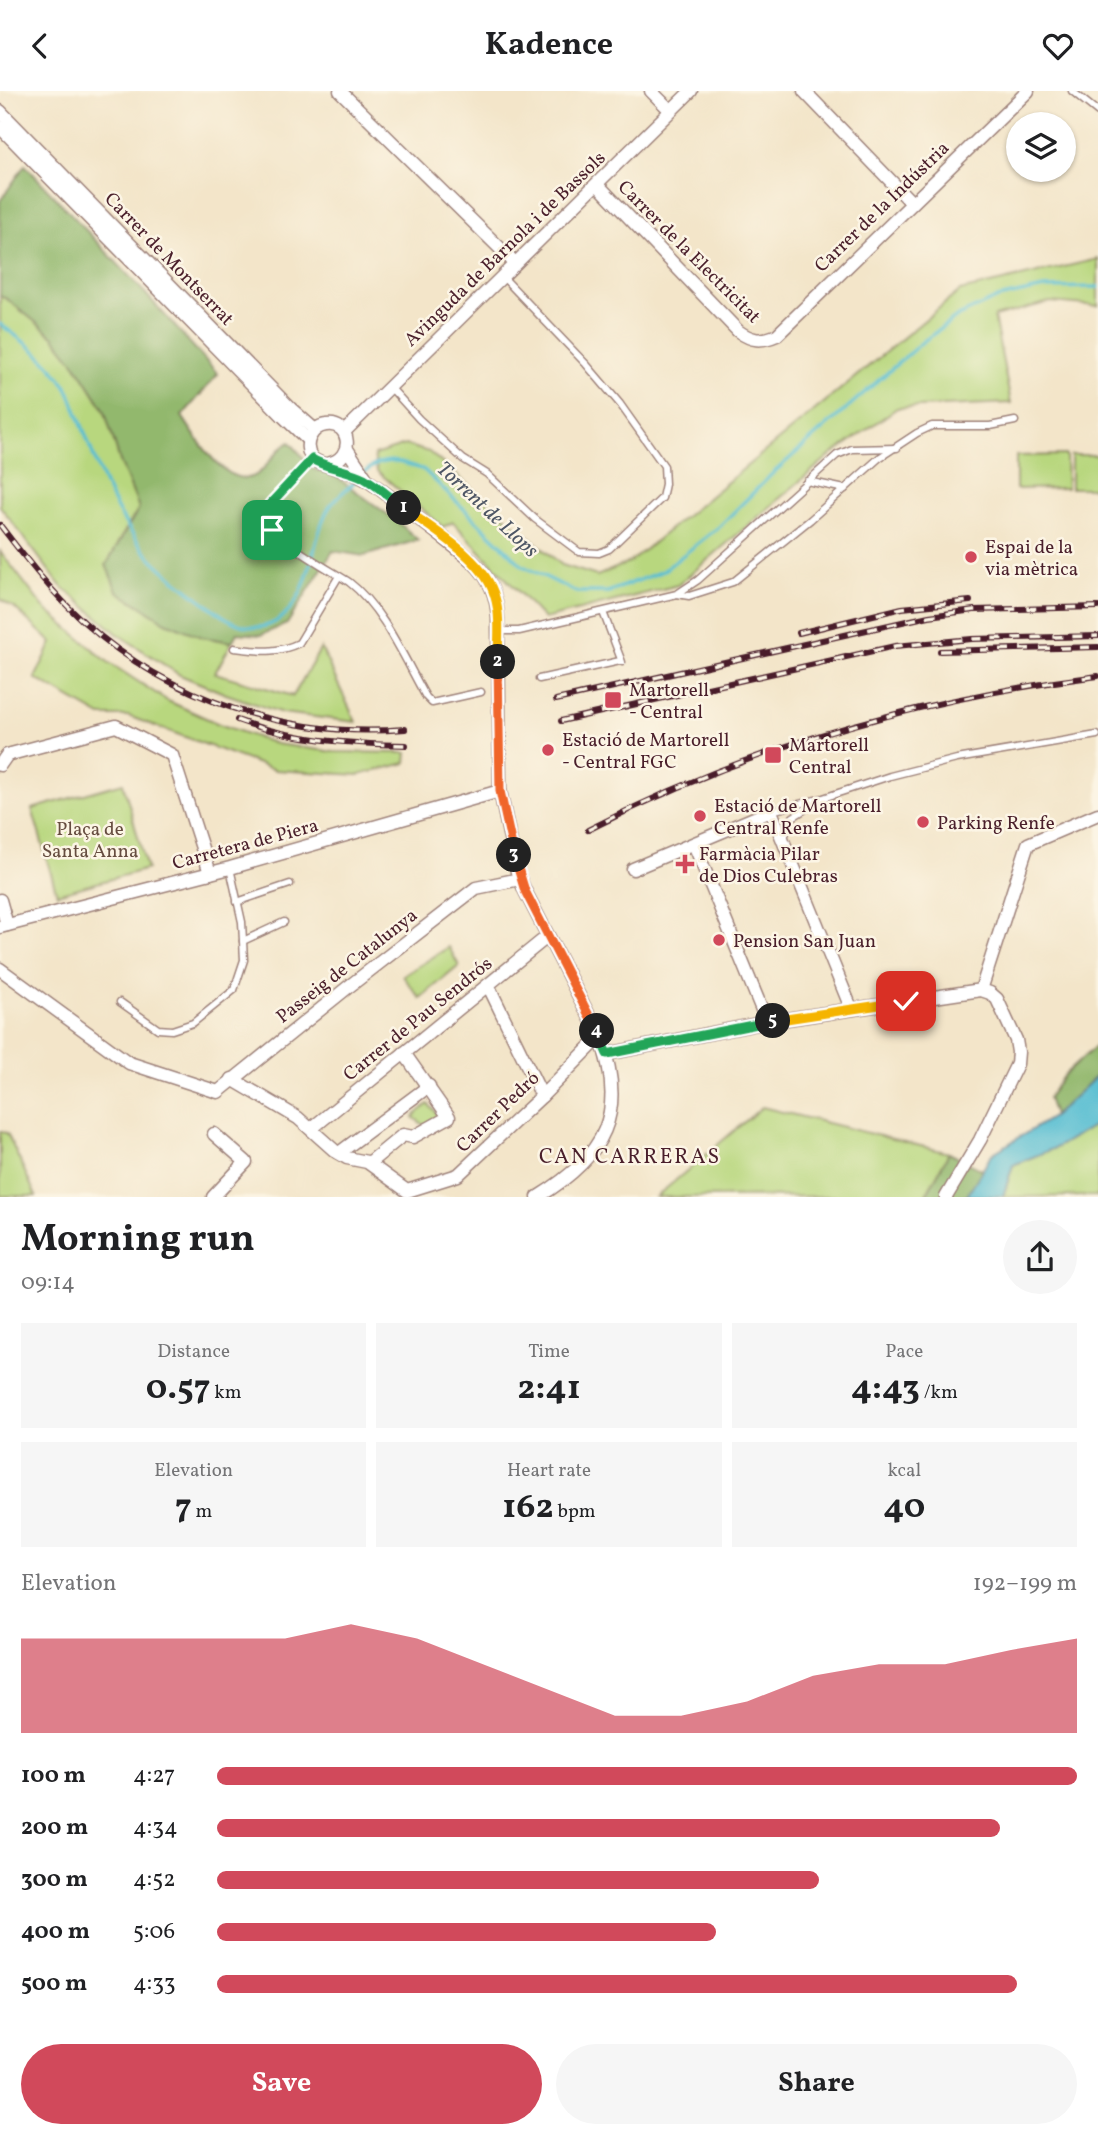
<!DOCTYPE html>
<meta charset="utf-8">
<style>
:root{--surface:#fff;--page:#f6f6f6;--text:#202124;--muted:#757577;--accent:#d1495b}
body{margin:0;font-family:Vollkorn,serif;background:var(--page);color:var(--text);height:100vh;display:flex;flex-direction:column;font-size:26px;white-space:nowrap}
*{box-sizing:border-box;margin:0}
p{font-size:23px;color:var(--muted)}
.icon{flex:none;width:38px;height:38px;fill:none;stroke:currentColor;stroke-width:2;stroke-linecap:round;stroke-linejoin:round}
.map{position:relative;height:1106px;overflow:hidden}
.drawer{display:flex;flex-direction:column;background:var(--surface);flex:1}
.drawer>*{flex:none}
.buttons{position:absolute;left:1006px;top:21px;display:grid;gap:14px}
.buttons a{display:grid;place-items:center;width:70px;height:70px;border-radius:50%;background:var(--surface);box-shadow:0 2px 5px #0004;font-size:35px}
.pin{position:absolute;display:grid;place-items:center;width:60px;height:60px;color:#fff;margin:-30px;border-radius:14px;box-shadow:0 4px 10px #0006}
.km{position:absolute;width:35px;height:35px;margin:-18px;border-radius:50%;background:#222;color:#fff;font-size:19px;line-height:35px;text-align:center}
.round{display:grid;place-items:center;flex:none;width:74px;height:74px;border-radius:37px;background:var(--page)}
.summary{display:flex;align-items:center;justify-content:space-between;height:119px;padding:0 21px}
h1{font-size:38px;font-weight:700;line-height:52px}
.figures{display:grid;grid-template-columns:repeat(3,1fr);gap:10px;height:119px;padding:7px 21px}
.figures div{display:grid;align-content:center;border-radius:0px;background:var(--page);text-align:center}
.figures b{font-size:35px;font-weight:700}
.figures small{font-size:19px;font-weight:400}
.figures p{font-size:19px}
.chart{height:196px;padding:14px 21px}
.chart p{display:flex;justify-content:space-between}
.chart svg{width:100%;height:126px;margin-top:7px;fill:var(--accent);opacity:.7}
.primary-button{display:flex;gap:14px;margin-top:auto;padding:14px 21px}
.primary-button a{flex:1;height:80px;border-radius:42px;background:var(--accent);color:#fff;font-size:28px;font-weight:700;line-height:80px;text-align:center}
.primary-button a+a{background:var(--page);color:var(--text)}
ul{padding:0 21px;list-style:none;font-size:23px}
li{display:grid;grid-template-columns:112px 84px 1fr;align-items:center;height:52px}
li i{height:18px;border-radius:9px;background:var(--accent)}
header{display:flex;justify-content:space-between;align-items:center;height:91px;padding:0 21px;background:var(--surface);font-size:32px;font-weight:700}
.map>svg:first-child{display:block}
</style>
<header><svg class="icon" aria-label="back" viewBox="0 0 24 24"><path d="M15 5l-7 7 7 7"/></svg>Kadence<svg class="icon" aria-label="heart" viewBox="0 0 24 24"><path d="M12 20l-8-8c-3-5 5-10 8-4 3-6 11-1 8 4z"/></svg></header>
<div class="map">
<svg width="1098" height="1106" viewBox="0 0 1098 1106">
<rect width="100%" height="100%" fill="#fcf5e5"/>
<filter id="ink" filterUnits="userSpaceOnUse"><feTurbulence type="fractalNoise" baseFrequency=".0143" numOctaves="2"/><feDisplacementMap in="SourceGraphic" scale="14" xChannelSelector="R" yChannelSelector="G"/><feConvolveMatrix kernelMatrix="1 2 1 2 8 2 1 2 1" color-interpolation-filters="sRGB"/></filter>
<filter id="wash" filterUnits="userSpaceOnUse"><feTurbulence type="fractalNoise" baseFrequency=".00686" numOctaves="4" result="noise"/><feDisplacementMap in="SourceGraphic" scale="28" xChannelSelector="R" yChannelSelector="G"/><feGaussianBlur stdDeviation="1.57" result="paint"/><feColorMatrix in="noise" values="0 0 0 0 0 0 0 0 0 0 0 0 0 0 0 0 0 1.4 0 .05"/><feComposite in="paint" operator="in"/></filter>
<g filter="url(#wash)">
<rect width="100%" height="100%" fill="#f3e5c9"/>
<g fill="#b8d77e" stroke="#817b54" stroke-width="2">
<polygon points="1098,168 1098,215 1050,211 994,226 1011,312 897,317 827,367 678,494 544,528 453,431 443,436 377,380 374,364 405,354 429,361 562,474 597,485 630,471 960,200"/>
<polygon points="0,205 7,208 53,245 76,274 104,318 120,370 139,417 117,453 202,546 232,551 215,582 293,605 321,557 356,631 282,622 226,603 180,584 119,544 60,494 0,415"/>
<polygon points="1066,364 1067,397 1016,398 1016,365"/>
<rect x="1071" y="364" width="27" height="33"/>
<polygon points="0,460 43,516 108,571 168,610 219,633 276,653 334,661 407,662 406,672 359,684 275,679 128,625 101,625 35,587 52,552 15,517 0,508"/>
<polygon points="123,692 147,778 57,803 32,718"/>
<polygon points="449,856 459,875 420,907 403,885"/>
<polygon points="428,1013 441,1026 426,1036 413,1026"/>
<polygon points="762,1016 949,1062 925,1105 656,1106"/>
<polygon points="1098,1032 1098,1105 1003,1106 1013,1074 1057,1056"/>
<polygon points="0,1041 7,1042 36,1105 0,1105"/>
</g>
<g fill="#92b86d" stroke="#6e6c4c" stroke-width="2">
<path d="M25 74 145 202 218 283 182 325C195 345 231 407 260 381 271 371 276 358 290 351L313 378 335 385 398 431 418 449 364 465 333 460 287 533 261 544 237 542 232 551 202 546 166 531 117 500 106 474 139 417 120 370 104 318 76 274 53 245 7 208 0 205V110Z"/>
<polygon points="1098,953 1098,984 1054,1025 1048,1007 1064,984"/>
<polygon points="949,1062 982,1079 967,1105 925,1106"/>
</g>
<polygon fill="#55bdd2" stroke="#506e7e" stroke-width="2" points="1098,984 1098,1032 1057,1056 1013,1074 1003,1105 967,1105 992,1063 1054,1025"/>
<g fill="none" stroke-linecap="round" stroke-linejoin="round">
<g stroke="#55bdd2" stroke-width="3.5">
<path d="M0 233C25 251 49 269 66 295 71 303 74 314 78 324 85 342 92 361 99 379 110 407 125 434 143 458 158 477 188 499 208 514 227 529 250 545 275 531 312 509 310 455 326 422 333 408 348 397 359 387"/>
<path d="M364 382C385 363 400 371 424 379L523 475 576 501H608L663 480 720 435 772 383 921 252 958 225 998 207 1044 197 1098 196"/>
</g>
</g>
</g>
<g filter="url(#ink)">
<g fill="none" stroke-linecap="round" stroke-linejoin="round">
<defs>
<g id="service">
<polyline points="1072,0 1098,21"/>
<polyline points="390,296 419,328 463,368 487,383 535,428 579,461 599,462 609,458 662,407 665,393 664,375 620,313 586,273 502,185"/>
<path d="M312 368C303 379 266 412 267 426 268 446 331 479 349 491 383 517 405 569 426 606L432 612 481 601"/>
<polyline points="807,390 845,398"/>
<polyline points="677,503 689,505 733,491 810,429 879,367 917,342 932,335 990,335 1015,330"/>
<polyline points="603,521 622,571"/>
<polyline points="498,540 519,540 677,503 698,489 837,364 852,358 897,357"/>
<path d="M234 557C258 560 277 563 299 552L339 485"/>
<polyline points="539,588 620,570"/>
<polyline points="771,720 823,707 890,685 957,668 1097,644"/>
<polyline points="784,746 793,726 815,712"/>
<polyline points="237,811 290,793"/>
<polyline points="243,850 284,831"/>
<polyline points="120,911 158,938 172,939 193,932 234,899 244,869 242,831 230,777"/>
</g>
<g id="minor">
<polyline points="340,0 515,172"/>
<polyline points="651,0 670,19"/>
<polyline points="804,0 912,112"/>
<polyline points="0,20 291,318 315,339"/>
<polyline points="0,36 284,326 308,349"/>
<path d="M597 93 738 240C752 250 761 251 777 244L1028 0"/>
<polyline points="344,341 691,0"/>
<polyline points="347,358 366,387"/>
<path d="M327 373C356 368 351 330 326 334 311 336 302 354 312 367 318 374 346 379 357 384 373 391 387 404 401 414 425 433 450 451 473 471 490 487 497 505 498 528L500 700 517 781 525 800 600 946C628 1022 605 1065 538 1106"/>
<polyline points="0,674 7,664 116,635 172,664 210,782"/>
<polyline points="694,753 767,931"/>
<polyline points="633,778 771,720 851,917"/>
<polyline points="0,809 7,834"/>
<polyline points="0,836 230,777 500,700"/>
<polyline points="0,878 129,972 218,1001 347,897 476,797 520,788"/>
<polyline points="488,894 542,1005"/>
<polyline points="981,899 1028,753 1098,723"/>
<polyline points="607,963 767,931 981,899 990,902 997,908 1016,949 1018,961 1017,973 980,1049 946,1106"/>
<polyline points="232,988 298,1027 335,1060 347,1067 367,1071 407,1100 458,1084 542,1005 600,946"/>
<polyline points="311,1038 548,845"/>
<polyline points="339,1062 429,995"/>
<polyline points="369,1072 403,1044 413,1046 449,1026 404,962"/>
<polyline points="213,1106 246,1071 214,1043"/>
</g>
</defs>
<use href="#service" stroke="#9e827a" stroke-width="9"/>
<use href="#minor" stroke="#9e827a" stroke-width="15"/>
<use href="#service" stroke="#fff" stroke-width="6"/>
<use href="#minor" stroke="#fff" stroke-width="12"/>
<defs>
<g id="rail">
<path d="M0 434C26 468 52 502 84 531 170 609 290 648 405 638"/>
<polyline points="799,542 902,517 970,510"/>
<polyline points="940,560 1098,556"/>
<polyline points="556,609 929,525 974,519 1098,516"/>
<path d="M237 629C291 649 349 653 406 654"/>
<polyline points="561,630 895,555 972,548 1098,545"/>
<path d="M588 739C747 657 921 607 1098 585"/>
</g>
</defs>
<use href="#rail" stroke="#4a1f2b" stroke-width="6"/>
<use href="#rail" stroke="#fcf5e5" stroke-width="3.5" stroke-dasharray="10" stroke-linecap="butt"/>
</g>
</g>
<g fill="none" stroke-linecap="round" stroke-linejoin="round" filter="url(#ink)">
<defs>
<path id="split-1" d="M272 439 267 425 270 413 312 368C323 376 349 379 364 387 378 395 391 407 404 417"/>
<path id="split-2" d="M404 417C434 440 485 468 495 506 501 526 498 550 498 571"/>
<polyline id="split-3" points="498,571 500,700 514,764"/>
<polyline id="split-4" points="514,764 525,800 597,940"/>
<polyline id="split-5" points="597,940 607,963 773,930"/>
<polyline id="split-6" points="773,930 906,910"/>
</defs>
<use href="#split-1" stroke="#fff" stroke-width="14"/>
<use href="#split-2" stroke="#fff" stroke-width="14"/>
<use href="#split-3" stroke="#fff" stroke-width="14"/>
<use href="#split-4" stroke="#fff" stroke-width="14"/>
<use href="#split-5" stroke="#fff" stroke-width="14"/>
<use href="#split-6" stroke="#fff" stroke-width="14"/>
<use href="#split-1" stroke="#22a559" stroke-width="9"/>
<use href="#split-2" stroke="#f5b400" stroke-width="9"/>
<use href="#split-3" stroke="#f0652b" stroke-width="9"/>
<use href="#split-4" stroke="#f0652b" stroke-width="9"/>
<use href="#split-5" stroke="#22a559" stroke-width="9"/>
<use href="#split-6" stroke="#f5b400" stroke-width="9"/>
</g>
<g fill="#d1495b" stroke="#fcf5e5" stroke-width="2.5">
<circle cx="971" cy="466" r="7"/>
<rect x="604" y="600" width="18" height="18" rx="3.5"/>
<circle cx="548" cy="659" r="7"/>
<rect x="764" y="655" width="18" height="18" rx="3.5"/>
<circle cx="700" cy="725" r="7"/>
<circle cx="923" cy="731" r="7"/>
<path d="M681.5 762.5h7v7h7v7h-7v7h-7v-7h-7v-7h7z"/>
<circle cx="719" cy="849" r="7"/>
</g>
<g text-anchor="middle" stroke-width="5" stroke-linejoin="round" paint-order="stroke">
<g font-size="19" fill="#4a1f2b" stroke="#fcf5e5">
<text transform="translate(881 115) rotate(-44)" y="7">Carrer de la Indústria</text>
<text transform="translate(504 157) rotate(-44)" y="7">Avinguda de Barnola i de Bassols</text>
<text transform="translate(690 160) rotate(45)" y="7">Carrer de la Electricitat</text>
<text transform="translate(170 167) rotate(46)" y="7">Carrer de Montserrat</text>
<text transform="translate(245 752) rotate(-15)" y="7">Carretera de Piera</text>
<text transform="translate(346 874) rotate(-38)" y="7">Passeig de Catalunya</text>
<text transform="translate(417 927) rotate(-39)" y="7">Carrer de Pau Sendrós</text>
<text transform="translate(497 1020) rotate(-44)" y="7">Carrer Pedró</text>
</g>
<g font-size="19" fill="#4a1f2b" stroke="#fcf5e5" text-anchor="start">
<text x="985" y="462">Espai de la<tspan x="985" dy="22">via mètrica</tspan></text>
<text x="629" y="605">Martorell<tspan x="629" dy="22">- Central</tspan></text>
<text x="562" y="655">Estació de Martorell<tspan x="562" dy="22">- Central FGC</tspan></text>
<text x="789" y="660">Martorell<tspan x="789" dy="22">Central</tspan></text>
<text x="714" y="721">Estació de Martorell<tspan x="714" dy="22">Central Renfe</tspan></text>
<text x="937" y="738">Parking Renfe</text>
<text x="699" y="769">Farmàcia Pilar<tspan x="699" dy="22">de Dios Culebras</tspan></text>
<text x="733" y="856">Pension San Juan</text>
</g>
<g font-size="19" fill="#664d40" stroke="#fcf5e5">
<text x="90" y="744">Plaça de<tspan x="90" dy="22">Santa Anna</tspan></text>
</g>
<g font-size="21" font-style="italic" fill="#4e5665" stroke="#fcf5e5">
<text transform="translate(488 418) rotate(43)" y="7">Torrent de Llops</text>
</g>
<g font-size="21" letter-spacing="2" fill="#4a1f2b" stroke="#fcf5e5">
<text x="630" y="1072">CAN CARRERAS</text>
</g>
</g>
</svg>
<div class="buttons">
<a><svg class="icon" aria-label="layers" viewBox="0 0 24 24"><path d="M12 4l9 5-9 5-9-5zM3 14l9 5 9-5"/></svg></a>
</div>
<div class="pin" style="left:272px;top:439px;background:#1e9e55"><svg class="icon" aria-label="arrive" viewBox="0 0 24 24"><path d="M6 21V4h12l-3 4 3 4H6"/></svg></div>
<div class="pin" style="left:906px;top:910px;background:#d93025"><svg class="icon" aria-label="check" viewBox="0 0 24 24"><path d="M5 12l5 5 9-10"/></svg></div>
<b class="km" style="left:404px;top:417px">1</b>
<b class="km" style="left:498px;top:571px">2</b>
<b class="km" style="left:514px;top:764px">3</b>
<b class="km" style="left:597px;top:940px">4</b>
<b class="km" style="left:773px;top:930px">5</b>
</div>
<section class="drawer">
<div class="summary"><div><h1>Morning run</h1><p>09:14</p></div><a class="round"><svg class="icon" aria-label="share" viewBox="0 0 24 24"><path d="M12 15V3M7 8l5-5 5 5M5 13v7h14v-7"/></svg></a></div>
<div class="figures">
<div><p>Distance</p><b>0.57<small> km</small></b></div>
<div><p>Time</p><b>2:41</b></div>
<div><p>Pace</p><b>4:43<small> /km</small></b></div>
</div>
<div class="figures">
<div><p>Elevation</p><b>7<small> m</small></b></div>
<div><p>Heart rate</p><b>162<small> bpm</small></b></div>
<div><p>kcal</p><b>40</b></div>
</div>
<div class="chart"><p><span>Elevation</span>192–199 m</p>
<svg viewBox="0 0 160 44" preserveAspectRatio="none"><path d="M0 44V11L10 11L20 11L30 11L40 11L50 6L60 11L70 20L80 29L90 38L100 38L110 33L120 24L130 20L140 20L150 15L160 11V44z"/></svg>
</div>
<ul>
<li><b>100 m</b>4:27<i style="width:100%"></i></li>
<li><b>200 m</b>4:34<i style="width:91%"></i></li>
<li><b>300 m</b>4:52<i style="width:70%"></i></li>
<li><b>400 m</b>5:06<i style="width:58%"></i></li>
<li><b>500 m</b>4:33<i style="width:93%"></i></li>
</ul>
<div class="primary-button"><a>Save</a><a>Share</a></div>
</section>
